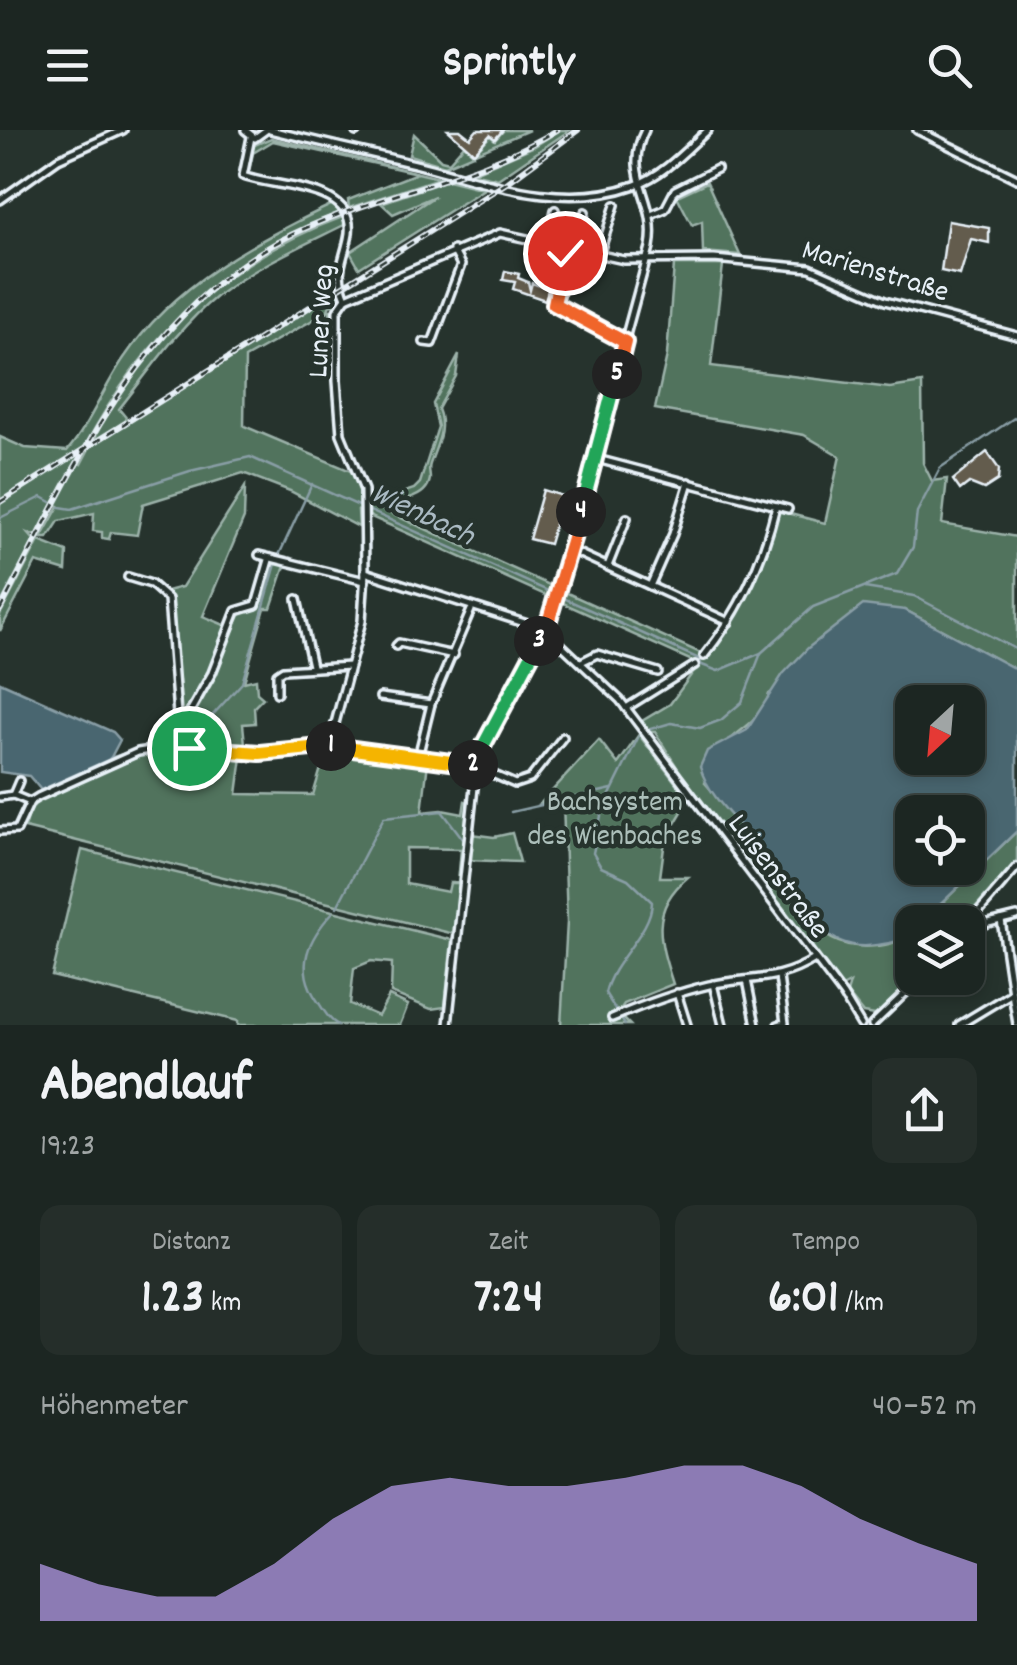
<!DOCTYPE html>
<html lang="de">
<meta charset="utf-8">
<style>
:root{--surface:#1c2622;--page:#252e2a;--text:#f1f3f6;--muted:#a0a5a5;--line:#3a4340;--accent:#bca0f2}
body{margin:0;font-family:Dekko,sans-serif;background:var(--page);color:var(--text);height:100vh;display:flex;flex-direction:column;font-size:38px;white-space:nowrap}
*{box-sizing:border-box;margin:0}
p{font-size:32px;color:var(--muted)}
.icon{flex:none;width:55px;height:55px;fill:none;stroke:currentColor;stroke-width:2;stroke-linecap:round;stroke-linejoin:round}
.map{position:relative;height:895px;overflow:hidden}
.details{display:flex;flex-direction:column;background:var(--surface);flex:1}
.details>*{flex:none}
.needle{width:65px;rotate:206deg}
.tools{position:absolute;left:895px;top:555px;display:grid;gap:20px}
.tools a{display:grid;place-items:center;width:90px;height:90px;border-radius:20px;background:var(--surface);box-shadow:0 5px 15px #0003,0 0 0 2px var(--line);font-size:50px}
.pin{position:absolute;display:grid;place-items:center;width:85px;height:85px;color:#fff;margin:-42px;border:5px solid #fff;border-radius:50%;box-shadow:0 2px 10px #0007}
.km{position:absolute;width:50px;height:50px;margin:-25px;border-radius:50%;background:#222;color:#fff;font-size:28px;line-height:50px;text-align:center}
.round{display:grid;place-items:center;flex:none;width:105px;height:105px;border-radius:20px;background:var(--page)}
.head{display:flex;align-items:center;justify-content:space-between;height:170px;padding:0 40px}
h1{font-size:55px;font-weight:700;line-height:75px}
.metrics{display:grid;grid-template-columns:repeat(3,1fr);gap:15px;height:170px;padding:10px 40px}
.metrics div{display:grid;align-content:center;border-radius:20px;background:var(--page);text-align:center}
.metrics b{font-size:50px;font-weight:700}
.metrics small{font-size:28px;font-weight:400}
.metrics p{font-size:28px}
.chart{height:280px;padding:20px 40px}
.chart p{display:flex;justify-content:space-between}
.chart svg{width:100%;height:180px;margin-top:10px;fill:var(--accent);opacity:.7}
header{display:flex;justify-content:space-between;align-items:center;height:130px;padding:0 40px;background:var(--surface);font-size:45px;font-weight:700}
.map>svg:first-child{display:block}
</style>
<header><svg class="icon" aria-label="menu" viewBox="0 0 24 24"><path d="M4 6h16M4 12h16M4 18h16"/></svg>Sprintly<svg class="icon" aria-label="search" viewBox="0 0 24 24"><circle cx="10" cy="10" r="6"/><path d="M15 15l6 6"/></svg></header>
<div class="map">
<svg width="1017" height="895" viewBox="0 0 1017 895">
<rect width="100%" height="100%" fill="#26332d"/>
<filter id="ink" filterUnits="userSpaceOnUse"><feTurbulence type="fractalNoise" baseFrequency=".01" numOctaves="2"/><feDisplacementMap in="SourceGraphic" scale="20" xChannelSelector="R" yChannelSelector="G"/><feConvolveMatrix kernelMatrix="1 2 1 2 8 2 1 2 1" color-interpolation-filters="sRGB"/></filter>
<g filter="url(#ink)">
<g fill="#51735d" stroke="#9cb2aa" stroke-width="2.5" fill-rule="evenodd">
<polygon points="504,0 529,0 445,36 409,25 414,4 441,30 449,32 464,15 474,24 490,6 495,10"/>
<polygon points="560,0 570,0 498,49 472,43 535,16"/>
<polygon points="271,8 439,48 349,78 348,70 417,43 273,11 253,23 248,46 245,38 252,16"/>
<polygon points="448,50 484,59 359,138 350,122 435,66 393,84 381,73"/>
<polygon points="707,52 740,125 703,122 702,91 692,95 677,66"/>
<path d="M335 73 344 80C225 131 144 203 84 318L68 329 82 321 77 332 81 334 90 317 340 160 337 176 330 175 327 182 245 228 244 296 353 342 338 304 330 180 334 181 339 302 362 357 363 371 707 526C740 481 764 436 779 381L825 393 840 326 804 305 655 279 667 225 674 135H723L711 236 890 258 922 253 923 333 932 351 947 349 942 394 1017 407V540L905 480 769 564C761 591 748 593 731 609 720 620 713 640 705 653 724 674 743 696 760 719 781 747 800 791 832 809 854 821 894 819 912 802 912 841 910 862 875 885L863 883 847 863 850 853 842 857 695 666 655 602H651L642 609 689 670 665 710 660 747H688C649 779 659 811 673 854L624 874 618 883 630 895H561L567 792 563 670 540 674 599 610 618 634 645 596 642 591 670 574 699 534 358 381 359 397 290 361 243 343 143 374 137 405 111 402 109 409 102 408V402L93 401 94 383 59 391 48 408H41L59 376 55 374 37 406 28 403 34 410 0 475V307L25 318 67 321C89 296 105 255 124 228 174 154 257 110 335 73Z"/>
<path d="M345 86 348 93C304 115 256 136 217 166 179 197 150 240 119 279L128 290 94 310C139 204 239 124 345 86Z"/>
<path d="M459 225 456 246 438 279C446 299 437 314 430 334 428 339 430 344 430 349 427 369 396 374 381 370L414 359 420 353 438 297 433 274Z"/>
<polygon points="245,357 244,388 203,486 229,497 211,542 180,595 169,469 163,462 182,457"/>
<polygon points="39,411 67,422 66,441 36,432 0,501 0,485"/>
<polygon points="276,430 285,436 271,478 265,478 244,552 256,549 257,563 263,568 254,577 255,593 243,594 245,614 180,612 180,600 213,543 244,477 263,471"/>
<path d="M169 620 242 627 237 664 313 665 324 628 321 621 428 632 422 682 442 680 463 684 465 671 468 672 454 804 25 698 31 677 38 671 139 626ZM406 718 461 719 458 753H450L448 762 406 754Z"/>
<polygon points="1017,701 1017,730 962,792 922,792"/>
<polygon points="512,703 520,732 467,730 470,704 494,707"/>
<polygon points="82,720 452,810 445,877 431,879 391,863 392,833 371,831 354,838 350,874 378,886 389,866 408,875 400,895 238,895 238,891 52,846"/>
</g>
<g fill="#4a6670" stroke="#899ea6" stroke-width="2.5" fill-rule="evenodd">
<path d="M863 475 905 480 1017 540V701L922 792H912V802C902 812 891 813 877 815 817 826 789 757 759 718 739 692 709 668 700 637L707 621 747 600 783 544 808 518ZM968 572V628H912V572ZM968 682V738H912V682Z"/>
<polygon points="0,552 113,602 120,610 110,629 41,660 29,646 0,642"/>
</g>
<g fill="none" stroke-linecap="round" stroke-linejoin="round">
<g stroke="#899ea6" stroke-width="2.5">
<polyline points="60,377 72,379 190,341 250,327 697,528 702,535 718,541 761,523"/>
<polyline points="0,388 42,367 51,372"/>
<polyline points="279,425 312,354"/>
<polyline points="865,458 914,466 1017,520"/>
<polyline points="647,600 671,593 700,598 721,590 742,572 761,523 813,477 897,444 913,417 917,382 940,338 1017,286"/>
<polyline points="189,611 242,553 276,434"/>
<polyline points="110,628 165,611"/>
<polyline points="511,682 612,659"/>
<polyline points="337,777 384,687 442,681 463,709"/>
<path d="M333 782C309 808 294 837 317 870 323 879 328 889 338 895"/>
<path d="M625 895 605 863C613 829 651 803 652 772L628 749 601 737 593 723 602 681 639 606"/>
</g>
</g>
<g fill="#645c4d" stroke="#e8f1f8" stroke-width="2.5">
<polygon points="448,0 460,0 470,8 477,0 503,0 495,9 490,5 474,23"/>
<polygon points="948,91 989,98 989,113 971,109 960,145 941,141"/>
<polygon points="505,141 519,144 518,148 528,152 530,160 532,153 549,159 545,170 513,159 515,152 503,150"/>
<polygon points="987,322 999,339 998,350 984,359 969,353 960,360 953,350"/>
<polygon points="543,360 563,366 549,414 529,409"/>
</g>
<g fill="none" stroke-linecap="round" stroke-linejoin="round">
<defs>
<g id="minor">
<polyline points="245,0 255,8 266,0"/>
<path d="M270 0C319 12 369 23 419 35 489 53 563 81 635 55 664 45 686 20 708 0"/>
<polyline points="917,0 1017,49"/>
<polyline points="356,2 357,0"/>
<path d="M251 7 243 46C278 59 361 54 348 109 342 136 335 141 346 168"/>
<polyline points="0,70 58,29 123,0"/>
<polyline points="651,85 665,79 675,60 717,39"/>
<polyline points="548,114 555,80"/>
<polyline points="566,118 554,174 624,211"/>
<polyline points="576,120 585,82"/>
<polyline points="599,125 615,75"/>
<polyline points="346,168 500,103 624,130 714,129 810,138 885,171 1017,206"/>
<polyline points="424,212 432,213 461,135 453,120"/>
<polyline points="597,329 788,379"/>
<polyline points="571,420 729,492"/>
<polyline points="259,425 365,451"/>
<polyline points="608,436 627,388"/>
<polyline points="365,442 540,498 542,506 550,504 620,570 843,865 861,895"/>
<polyline points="128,447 151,454 168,469 178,597"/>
<polyline points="650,456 673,404 689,352"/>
<polyline points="297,469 312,536"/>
<path d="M547 496 650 117C659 70 621 47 645 0"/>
<polyline points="396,516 399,513 454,525"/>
<path d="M704 526C740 481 763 432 776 376"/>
<polyline points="583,531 597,524 658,542"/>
<polyline points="277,563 277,544 283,540 350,536"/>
<polyline points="380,567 431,574"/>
<polyline points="626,578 695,535"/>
<polyline points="329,616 362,491 365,442 364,360 341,304 337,251 337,181 346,168"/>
<polyline points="170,617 212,543 236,481 256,475 269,430"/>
<polyline points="418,627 431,574 471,480"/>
<polyline points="13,665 19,651"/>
<polyline points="0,667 13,665 30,672"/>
<polyline points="0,701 17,700 30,672 38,667 138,622 170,617 260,623 340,616 469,634 515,654 530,649 563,607"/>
<polyline points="968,794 1017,737"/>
<polyline points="968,798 1017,786"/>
<polyline points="747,850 756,895"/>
<polyline points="713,854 723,895"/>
<polyline points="677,863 687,895"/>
<polyline points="1012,863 1017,894"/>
<path d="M612 888C645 874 675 863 709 855 752 846 776 853 815 829"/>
<polyline points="448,895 477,630 542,506"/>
<polyline points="778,895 785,893 779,847"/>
<polyline points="872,895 921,848"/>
<polyline points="959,895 1012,863 1001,790"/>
</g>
</defs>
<use href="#minor" stroke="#e8f1f8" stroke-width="12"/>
<use href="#minor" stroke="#26332d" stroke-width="5"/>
<defs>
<g id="rail">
<polyline points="0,372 508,52 578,0"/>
<path d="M0 480C77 333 146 168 308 97 390 61 480 47 557 0"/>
</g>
</defs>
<use href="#rail" stroke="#e8f1f8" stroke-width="6"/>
<use href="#rail" stroke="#26332d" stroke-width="2.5" stroke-dasharray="8" stroke-linecap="butt"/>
</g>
</g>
<g fill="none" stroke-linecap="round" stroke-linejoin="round" filter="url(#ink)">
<defs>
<polyline id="split-1" points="189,618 260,623 331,616"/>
<polyline id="split-2" points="331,616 473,635"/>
<polyline id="split-3" points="473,635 539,511"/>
<polyline id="split-4" points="539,511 539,500 547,496 581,382"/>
<polyline id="split-5" points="581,382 617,244"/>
<polyline id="split-6" points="565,123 554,174 625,212 617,244"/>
</defs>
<use href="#split-1" stroke="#fff" stroke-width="20"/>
<use href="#split-2" stroke="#fff" stroke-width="20"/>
<use href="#split-3" stroke="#fff" stroke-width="20"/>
<use href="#split-4" stroke="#fff" stroke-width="20"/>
<use href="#split-5" stroke="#fff" stroke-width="20"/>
<use href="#split-6" stroke="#fff" stroke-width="20"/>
<use href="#split-1" stroke="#f5b400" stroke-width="12"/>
<use href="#split-2" stroke="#f5b400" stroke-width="12"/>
<use href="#split-3" stroke="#22a559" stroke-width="12"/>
<use href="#split-4" stroke="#f0652b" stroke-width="12"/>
<use href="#split-5" stroke="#22a559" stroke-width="12"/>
<use href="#split-6" stroke="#f0652b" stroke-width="12"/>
</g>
<g text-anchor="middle" stroke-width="9" stroke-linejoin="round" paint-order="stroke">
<g font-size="30" fill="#e8f1f8" stroke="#26332d">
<text transform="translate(876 139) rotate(17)" y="10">Marienstraße</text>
<text transform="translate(319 191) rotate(-87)" y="10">Luner Weg</text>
<text transform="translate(780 745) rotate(53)" y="10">Luisenstraße</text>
</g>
<g font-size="30" fill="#acbfba" stroke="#26332d">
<text x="615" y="680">Bachsystem<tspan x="615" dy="34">des Wienbaches</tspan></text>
</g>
<g font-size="32" font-style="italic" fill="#a9b9c2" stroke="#26332d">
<text transform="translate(424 382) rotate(25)" y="11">Wienbach</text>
</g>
</g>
</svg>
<div class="tools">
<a><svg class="needle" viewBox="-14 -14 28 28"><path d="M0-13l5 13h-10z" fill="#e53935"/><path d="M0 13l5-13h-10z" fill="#a0a5a5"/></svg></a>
<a><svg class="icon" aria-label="locate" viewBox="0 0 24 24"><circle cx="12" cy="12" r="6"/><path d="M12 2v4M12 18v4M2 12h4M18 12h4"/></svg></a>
<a><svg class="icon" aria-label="layers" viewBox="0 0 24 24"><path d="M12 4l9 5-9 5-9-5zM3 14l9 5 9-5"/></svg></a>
</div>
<div class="pin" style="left:189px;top:618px;background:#1e9e55"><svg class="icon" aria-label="arrive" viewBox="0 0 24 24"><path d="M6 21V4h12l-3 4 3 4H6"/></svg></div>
<div class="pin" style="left:565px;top:123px;background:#d93025"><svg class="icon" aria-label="check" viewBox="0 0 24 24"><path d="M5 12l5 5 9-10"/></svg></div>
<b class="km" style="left:331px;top:616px">1</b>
<b class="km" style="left:473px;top:635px">2</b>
<b class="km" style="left:539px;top:511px">3</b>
<b class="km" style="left:581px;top:382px">4</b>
<b class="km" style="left:617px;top:244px">5</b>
</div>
<section class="details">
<div class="head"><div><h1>Abendlauf</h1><p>19:23</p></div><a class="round"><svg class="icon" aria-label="share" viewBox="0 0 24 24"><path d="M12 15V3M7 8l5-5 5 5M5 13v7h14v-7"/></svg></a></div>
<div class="metrics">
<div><p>Distanz</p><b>1.23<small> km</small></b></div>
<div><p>Zeit</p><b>7:24</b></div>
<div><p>Tempo</p><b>6:01<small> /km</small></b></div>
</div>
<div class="chart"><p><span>Höhenmeter</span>40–52 m</p>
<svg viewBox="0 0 160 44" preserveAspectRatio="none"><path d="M0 44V30L10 35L20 38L30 38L40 30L50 19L60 11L70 9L80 11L90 11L100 9L110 6L120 6L130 11L140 19L150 25L160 30V44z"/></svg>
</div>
</section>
